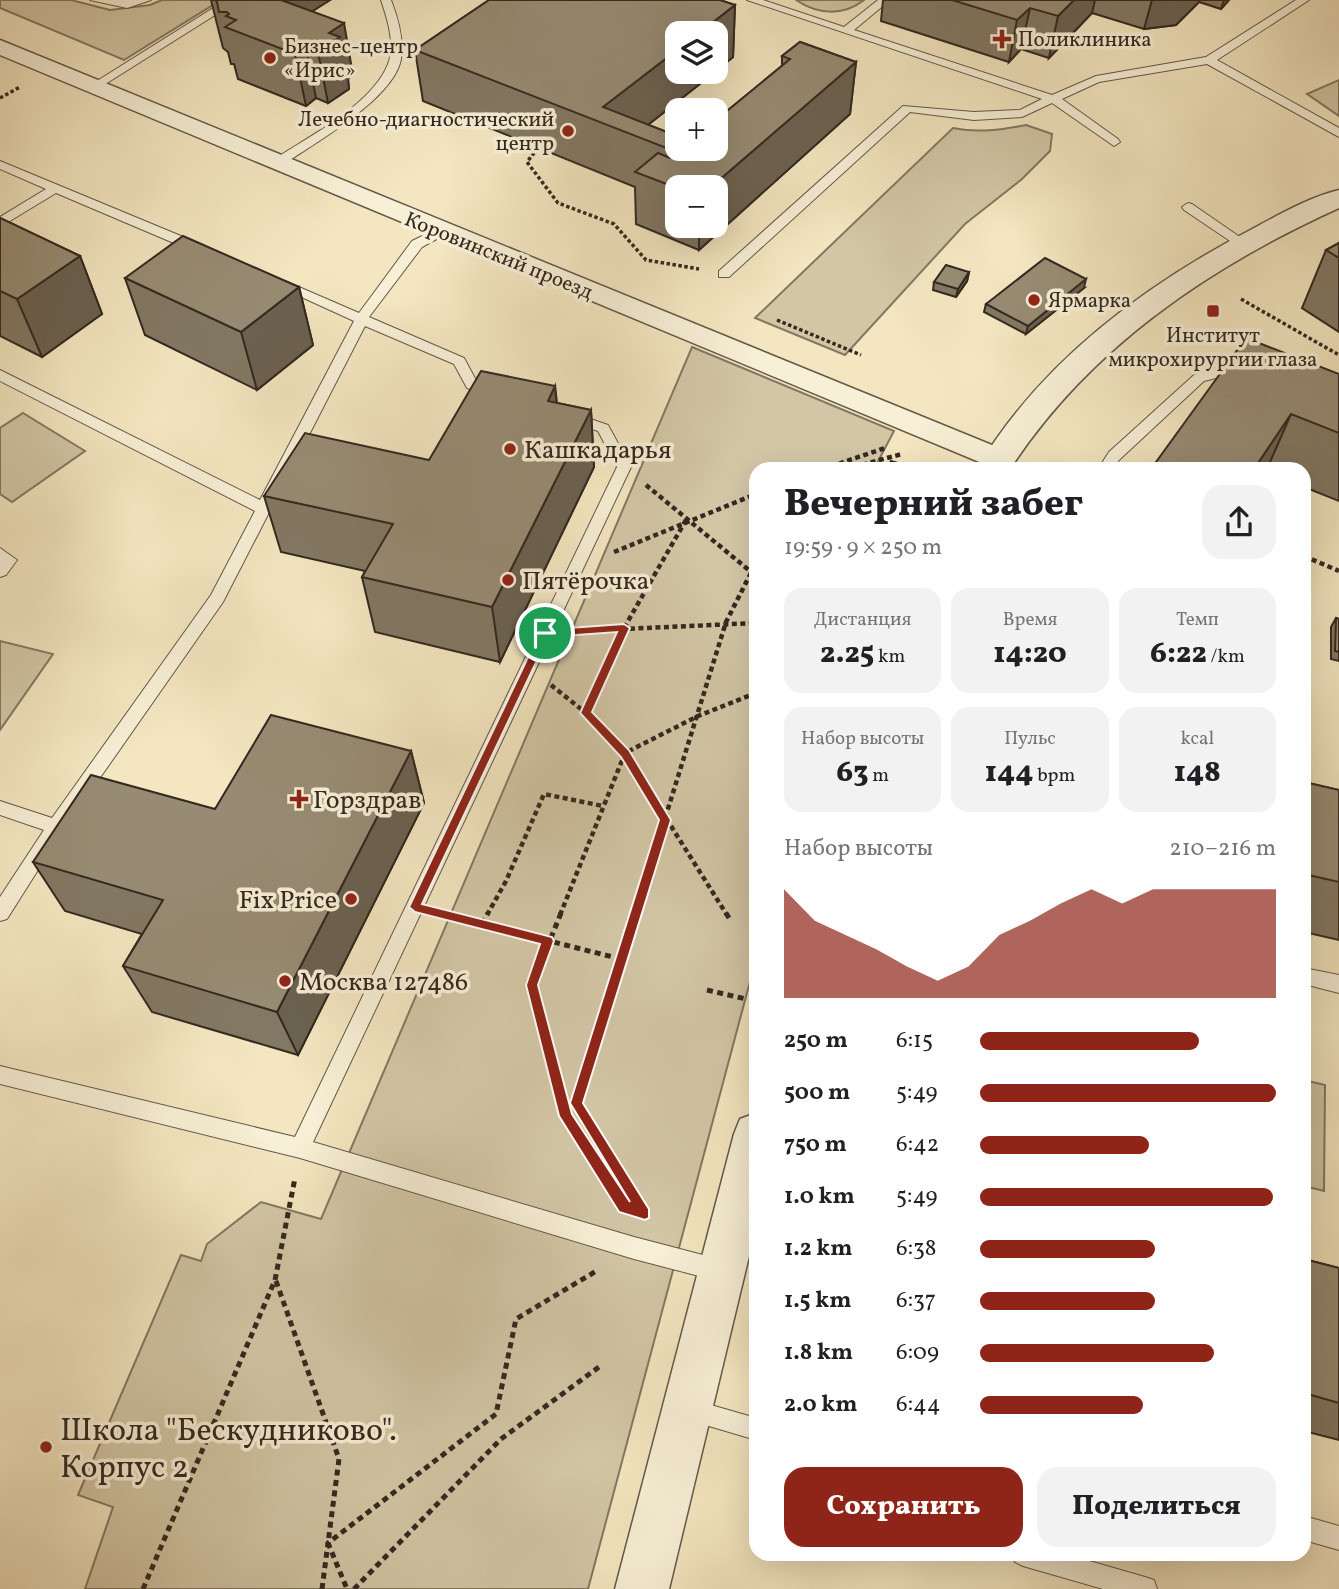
<!DOCTYPE html>
<html lang="ru">
<meta charset="utf-8">
<style>
:root{--surface:#fff;--page:#f2f2f2;--text:#202124;--muted:#757577;--accent:#8f2418}
body{margin:0;font-family:Vollkorn,serif;background:var(--page);color:var(--text);height:100vh;display:flex;flex-direction:column;font-size:26px;white-space:nowrap}
*{box-sizing:border-box;margin:0}
p{font-size:23px;color:var(--muted)}
.icon{flex:none;width:38px;height:38px;fill:none;stroke:currentColor;stroke-width:2;stroke-linecap:round;stroke-linejoin:round}
.map{position:relative;flex:1;overflow:hidden}
.sheet{position:absolute;left:749px;top:462px;width:562px;height:1099px;display:flex;flex-direction:column;background:var(--surface);border-radius:21px;box-shadow:0 7px 28px #0002}
.sheet>*{flex:none}
.tools{position:absolute;left:665px;top:21px;display:grid;gap:14px}
.tools a{display:grid;place-items:center;width:63px;height:63px;border-radius:14px;background:var(--surface);box-shadow:0 7px 28px #0002;font-size:35px}
.pin{position:absolute;display:grid;place-items:center;width:60px;height:60px;color:#fff;margin:-30px;border:4px solid #fff;border-radius:50%;box-shadow:0 2px 7px #0007}
.round{display:grid;place-items:center;flex:none;width:74px;height:74px;border-radius:21px;background:var(--page)}
.overview{display:flex;align-items:center;justify-content:space-between;height:119px;padding:0 35px}
h1{font-size:38px;font-weight:800;line-height:52px}
.metrics{display:grid;grid-template-columns:repeat(3,1fr);gap:10px;height:119px;padding:7px 35px}
.metrics div{display:grid;align-content:center;border-radius:18px;background:var(--page);text-align:center}
.metrics b{font-size:30px;font-weight:800}
.metrics small{font-size:19px;font-weight:400}
.metrics p{font-size:19px}
.chart{height:196px;padding:14px 35px}
.chart p{display:flex;justify-content:space-between}
.chart svg{width:100%;height:126px;margin-top:7px;fill:var(--accent);opacity:.7}
.action{display:flex;gap:14px;margin-top:auto;padding:14px 35px}
.action a{flex:1;height:80px;border-radius:21px;background:var(--accent);color:#fff;font-size:28px;font-weight:800;line-height:80px;text-align:center}
.action a+a{background:var(--page);color:var(--text)}
ul{padding:0 35px;list-style:none;font-size:23px}
li{display:grid;grid-template-columns:112px 84px 1fr;align-items:center;height:52px}
li i{height:18px;border-radius:9px;background:var(--accent)}
.map>svg:first-child{display:block}
</style>
<div class="map">
<svg width="1339" height="1589" viewBox="0 0 1339 1589">
<rect width="100%" height="100%" fill="#f3e6c0"/>
<filter id="stains"><feTurbulence type="fractalNoise" baseFrequency=".00286" numOctaves="4"/><feColorMatrix values="0 0 0 0 .2 0 0 0 0 .09 0 0 0 0 .02 0 0 0 .5 -.17"/></filter>
<radialGradient id="worn" r=".72"><stop offset=".6" stop-color="#630" stop-opacity="0"/><stop offset="1" stop-color="#630" stop-opacity=".3"/></radialGradient>
<g fill="#d2c6a5" stroke="#827862" stroke-width="2">
<polygon points="0,0 71,0 110,10 150,5 162,0 221,0 124,60 0,8"/>
<path d="M796 0H864C844 16 818 15 796 0Z"/>
<polygon points="1339,80 1339,116 1307,94"/>
<path d="M1026 125 1052 134 1050 151 1022 179 965 224 845 355 755 318 953 128C978 133 1001 130 1026 125Z"/>
<polygon points="692,347 894,431 874,469 756,469 756,959 588,1589 85,1589 113,1507 78,1495 181,1255 201,1261 207,1244 261,1202 321,1219"/>
<polygon points="23,413 85,451 12,502 0,494 0,428"/>
<polygon points="0,641 53,654 0,730"/>
<polygon points="1304,1080 1325,1085 1324,1191 1304,1186"/>
</g>
<g fill="none" stroke-linecap="round" stroke-linejoin="round">
<defs>
<g id="service">
<polygon points="90,0 151,0 127,8"/>
<polygon points="226,0 239,0 99,88 89,86"/>
<path d="M381 0H391C398 18 404 39 401 59 394 99 313 144 281 166H273V160C308 137 372 105 388 64 396 45 387 18 381 0Z"/>
<polygon points="747,0 763,0 844,27 878,0 890,0 854,30 1052,95 1096,76 1206,57 1296,0 1309,0 1217,60 1339,128 1339,137 1207,64 1099,82 1062,99 1118,139 1120,142 1114,146 1052,103 1022,117 974,120 910,112 729,277 719,277 719,271 903,106 974,112 1020,110 1042,99"/>
<polygon points="0,161 205,246 206,249 205,252 195,252 56,193 0,227 0,217 46,189 0,169"/>
<polygon points="1188,203 1192,204 1250,244 1244,248 1239,247 1184,210 1182,207"/>
<polygon points="441,227 447,231 446,234 422,247 369,317 464,358 477,382 499,389 499,395 494,397 467,388 454,364 365,326 223,602 62,832 7,919 0,921 0,897 44,830 0,815 0,801 52,818 211,595 255,511 0,381 0,370 260,500 354,321 273,284 280,280 285,281 359,313 412,241"/>
<polygon points="1220,367 1245,370 1252,375 1245,380 1220,377 1204,381 1119,460 1113,469 1098,469 1109,452 1194,375"/>
<polygon points="570,412 608,425 631,467 313,1142 634,1237 722,1260 730,1263 733,1271 730,1279 722,1282 634,1259 300,1158 0,1084 0,1066 295,1137 617,467 598,431 565,420 563,417"/>
<polygon points="0,548 17,560 6,575 0,577"/>
<polygon points="1304,968 1339,975 1339,993 1304,984"/>
<polygon points="690,1399 756,1418 756,1440 682,1418 679,1410 682,1402"/>
<polygon points="1304,1516 1339,1526 1339,1550 1304,1540"/>
<polygon points="1011,1554 1065,1554 1145,1577 1154,1580 1157,1589 1103,1589 1023,1566 1015,1562"/>
</g>
<polygon id="minor" points="0,40 1009,452 1014,459 1009,466 999,469 989,466 0,55"/>
<g id="tertiary">
<path d="M1339 190V208C1209 267 1089 348 1010 469H977C1041 361 1146 284 1256 227 1282 213 1310 197 1339 190Z"/>
<polygon points="756,1113 756,1227 669,1589 615,1589 734,1134 740,1119"/>
</g>
</defs>
<use href="#service" stroke="#635848" stroke-width="2"/>
<use href="#minor" stroke="#635848" stroke-width="3"/>
<use href="#tertiary" stroke="#635848" stroke-width="3"/>
<g stroke="#332920" stroke-width="3.5" stroke-dasharray="3.5 2.5" stroke-linecap="butt">
<polyline points="0,98 20,87"/>
<polyline points="538,148 527,162 558,203 614,224 646,260 699,269"/>
<polyline points="1241,299 1339,355"/>
<polyline points="777,320 861,355"/>
</g>
<g stroke="#332920" stroke-width="4.5" stroke-dasharray="5 3.5" stroke-linecap="butt">
<polyline points="823,469 885,448"/>
<polyline points="846,469 902,454"/>
<polyline points="646,485 756,576"/>
<polyline points="614,552 756,494"/>
<polyline points="1304,556 1339,571"/>
<polyline points="579,631 756,623"/>
<polyline points="551,685 586,713 625,753 727,915"/>
<polyline points="586,713 624,628 686,520"/>
<polyline points="442,914 445,915"/>
<polyline points="487,915 506,881 544,794 603,806"/>
<polyline points="560,915 625,753 698,716 756,693"/>
<polyline points="635,915 726,622 756,563"/>
</g>
<g stroke="#332920" stroke-width="5" stroke-dasharray="6 4.5" stroke-linecap="butt">
<polyline points="561,913 532,985 566,1116 624,1207 644,1213"/>
<polyline points="635,913 576,1103 645,1213"/>
<polyline points="726,913 729,918"/>
<polyline points="442,914 621,959"/>
<polyline points="482,924 488,913"/>
<polyline points="707,990 746,999"/>
<polyline points="276,1281 339,1459 328,1543 347,1589"/>
<polyline points="143,1589 275,1280 295,1178"/>
<polyline points="322,1589 328,1543 496,1414 516,1319 598,1270"/>
<polyline points="354,1589 501,1439 599,1367"/>
</g>
<use href="#service" fill="#f7efd6" fill-rule="evenodd"/>
<use href="#minor" fill="#f7efd6" fill-rule="evenodd"/>
<use href="#tertiary" fill="#f7efd6" fill-rule="evenodd"/>
</g>
<g fill="#827863" stroke="#332920" stroke-width="2" fill-rule="evenodd">
<polygon points="211,0 330,0 312,11 353,75 348,79 349,89 328,103 316,98 306,106 238,79 234,64 231,64 228,52 223,48"/>
<path d="M489 0H720L735 5 733 57 716 71V33H677V72H715L648 125 677 136V149H716V120L782 66V56L800 42 856 62 850 114 699 250 636 224 635 187 423 101 415 50ZM677 187H716V226H677Z"/>
<polygon points="883,0 1229,0 1221,9 1199,2 1176,25 1144,29 1092,13 1049,58 1021,49 1009,62 881,21"/>
<polygon points="0,218 80,256 102,314 42,357 0,336"/>
<polygon points="1339,243 1339,332 1302,308 1326,250"/>
<polygon points="969,272 967,281 956,297 933,290 934,282"/>
<polygon points="125,278 299,287 313,345 257,390 145,335"/>
<polygon points="1084,288 1026,334 984,312 986,304"/>
<polygon points="1339,374 1339,501 1304,487 1304,469 1151,469"/>
<polygon points="555,386 557,403 591,410 594,467 500,662 375,632 362,577 365,571 281,552 264,496 429,460"/>
<polygon points="1336,618 1339,619 1339,661 1331,659 1331,627"/>
<polygon points="411,751 424,803 298,1055 152,1012 123,966 142,934 65,911 33,862"/>
<polygon points="1304,782 1339,790 1339,940 1304,932"/>
<polygon points="1304,1259 1339,1268 1339,1440 1304,1431"/>
</g>
<g fill="#6a6150" stroke="#332920" stroke-width="2">
<polygon points="257,0 330,0 266,41"/>
<polygon points="1074,0 1095,0 1092,13 1049,58 1058,16"/>
<polygon points="1152,0 1199,0 1199,2 1176,25 1144,29"/>
<polygon points="1224,0 1229,0 1221,9"/>
<polygon points="735,5 733,57 716,71 716,33 699,33"/>
<polygon points="1030,8 1021,49 1009,62 1017,20"/>
<polygon points="344,23 353,75 348,79 349,89 328,103 318,52 329,33"/>
<polygon points="306,47 316,98 306,106 295,54"/>
<polygon points="677,50 677,72 715,72 635,135 603,107"/>
<polygon points="856,62 850,114 699,250 699,226 716,226 716,187 711,187"/>
<polygon points="80,256 102,314 42,357 17,299"/>
<polygon points="969,272 967,281 956,297 958,289"/>
<polygon points="1086,279 1084,288 1026,334 1028,326"/>
<polygon points="299,287 313,345 257,390 241,332"/>
<polygon points="555,386 560,444 548,401"/>
<polygon points="591,410 594,467 500,662 492,607"/>
<polygon points="1291,414 1267,469 1254,469"/>
<polygon points="411,751 424,803 298,1055 277,1012"/>
</g>
<g fill="#978b73" stroke="#332920" stroke-width="2">
<polygon points="215,0 281,0 344,23 329,33 340,37 318,52 306,47 295,54 225,27 236,20 226,16 229,14 227,12 219,12 217,2"/>
<polygon points="489,0 720,0 735,5 699,33 677,33 677,50 603,107 677,136 677,149 716,149 716,120 790,59 782,56 800,42 856,62 711,187 677,187 677,188 635,172 658,153 670,158 677,152 415,50"/>
<polygon points="952,0 1074,0 1058,16 1030,8 1017,20"/>
<polygon points="0,218 80,256 17,299 0,291"/>
<polygon points="183,236 299,287 241,332 125,278"/>
<polygon points="1339,243 1339,258 1326,250"/>
<polygon points="1045,258 1086,279 1028,326 986,304"/>
<polygon points="946,265 969,272 958,289 934,282"/>
<polygon points="1246,338 1339,374 1339,433 1291,414 1254,469 1151,469"/>
<polygon points="481,371 555,386 548,401 591,410 492,607 362,577 393,524 264,496 305,433 429,460"/>
<polygon points="891,461 908,466 907,469 887,469"/>
<polygon points="1336,618 1339,619 1339,652 1335,651"/>
<polygon points="271,715 411,751 277,1012 123,966 163,900 33,862 91,775 215,809"/>
<polygon points="1304,782 1339,790 1339,882 1304,874"/>
<polygon points="1304,1259 1339,1268 1339,1403 1304,1393"/>
</g>
<path fill="#8f2418" stroke="#fff" stroke-width="2" fill-rule="evenodd" d="M624 624 630 628 592 712 629 750 671 820 583 1103 649 1209V1218L645 1220 619 1212 559 1116 526 985 540 944 415 912 409 907 541 630ZM617 632 580 713 621 757 659 820 570 1103 630 1202 572 1114 538 985 554 941 552 937 422 904 548 637Z"/>
<g fill="#8f2418" stroke="#f7efd6" stroke-width="2.5">
<path d="M998.5 28.5h7v7h7v7h-7v7h-7v-7h-7v-7h7z"/>
<circle cx="270" cy="58" r="7"/>
<circle cx="568" cy="131" r="7"/>
<circle cx="1034" cy="300" r="7"/>
<rect x="1206" y="304" width="14" height="14" rx="3.5"/>
<circle cx="510" cy="449" r="7"/>
<circle cx="508" cy="580" r="7"/>
<path d="M295.5 788.5h7v7h7v7h-7v7h-7v-7h-7v-7h7z"/>
<circle cx="351" cy="899" r="7"/>
<circle cx="285" cy="981" r="7"/>
<circle cx="46" cy="1447" r="7"/>
</g>
<g text-anchor="middle" stroke-width="7" stroke-linejoin="round" paint-order="stroke">
<g font-size="21" fill="#332920" stroke="#f7efd6" text-anchor="start">
<text x="1018" y="46">Поликлиника</text>
<text x="284" y="53">Бизнес-центр<tspan x="284" dy="24">«Ирис»</tspan></text>
<text x="554" y="126" text-anchor="end">Лечебно-диагностический<tspan x="554" dy="24">центр</tspan></text>
<text x="1048" y="307">Ярмарка</text>
<text x="1213" y="342" text-anchor="middle">Институт<tspan x="1213" dy="24">микрохирургии глаза</tspan></text>
</g>
<g font-size="21" fill="#332920" stroke="#f7efd6">
<text transform="translate(499 255) rotate(22)" y="7">Коровинский проезд</text>
</g>
<g font-size="26" fill="#332920" stroke="#f7efd6" text-anchor="start">
<text x="524" y="458">Кашкадарья</text>
<text x="522" y="589">Пятёрочка</text>
<text x="313" y="808">Горздрав</text>
<text x="337" y="908" text-anchor="end">Fix Price</text>
<text x="299" y="990">Москва 127486</text>
</g>
<g font-size="32" fill="#332920" stroke="#f7efd6" text-anchor="start">
<text x="60" y="1440">Школа "Бескудниково".<tspan x="60" dy="37">Корпус 2</tspan></text>
</g>
</g>
<rect width="100%" height="100%" filter="url(#stains)"/>
<rect width="100%" height="100%" fill="url(#worn)"/>
</svg>
<div class="tools">
<a><svg class="icon" aria-label="layers" viewBox="0 0 24 24"><path d="M12 4l9 5-9 5-9-5zM3 14l9 5 9-5"/></svg></a>
<a>+</a>
<a>−</a>
</div>
<div class="pin" style="left:545px;top:633px;background:#1e9e55"><svg class="icon" aria-label="arrive" viewBox="0 0 24 24"><path d="M6 21V4h12l-3 4 3 4H6"/></svg></div>
<section class="sheet">
<div class="overview"><div><h1>Вечерний забег</h1><p>19:59 · 9 × 250 m</p></div><a class="round"><svg class="icon" aria-label="share" viewBox="0 0 24 24"><path d="M12 15V3M7 8l5-5 5 5M5 13v7h14v-7"/></svg></a></div>
<div class="metrics">
<div><p>Дистанция</p><b>2.25<small> km</small></b></div>
<div><p>Время</p><b>14:20</b></div>
<div><p>Темп</p><b>6:22<small> /km</small></b></div>
</div>
<div class="metrics">
<div><p>Набор высоты</p><b>63<small> m</small></b></div>
<div><p>Пульс</p><b>144<small> bpm</small></b></div>
<div><p>kcal</p><b>148</b></div>
</div>
<div class="chart"><p><span>Набор высоты</span>210–216 m</p>
<svg viewBox="0 0 160 44" preserveAspectRatio="none"><path d="M0 44V6L10 17L20 22L30 27L40 33L50 38L60 33L70 22L80 17L90 11L100 6L110 11L120 6L130 6L140 6L150 6L160 6V44z"/></svg>
</div>
<ul>
<li><b>250 m</b>6:15<i style="width:74%"></i></li>
<li><b>500 m</b>5:49<i style="width:100%"></i></li>
<li><b>750 m</b>6:42<i style="width:57%"></i></li>
<li><b>1.0 km</b>5:49<i style="width:99%"></i></li>
<li><b>1.2 km</b>6:38<i style="width:59%"></i></li>
<li><b>1.5 km</b>6:37<i style="width:59%"></i></li>
<li><b>1.8 km</b>6:09<i style="width:79%"></i></li>
<li><b>2.0 km</b>6:44<i style="width:55%"></i></li>
</ul>
<div class="action"><a>Сохранить</a><a>Поделиться</a></div>
</section>
</div>
